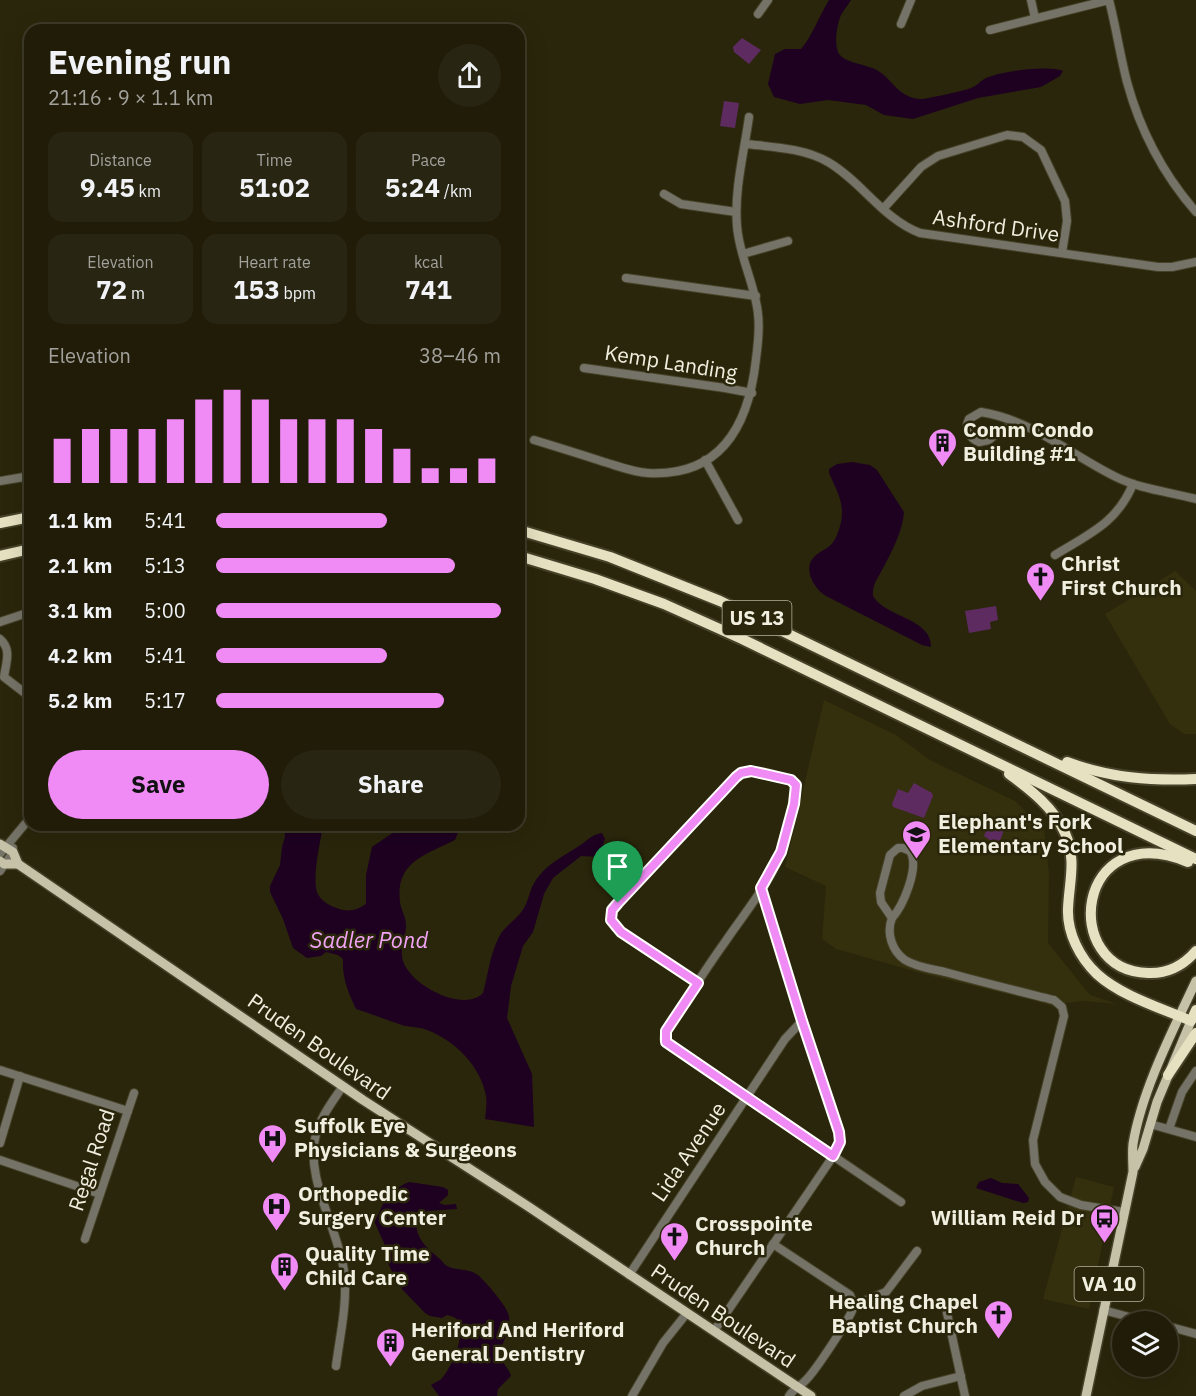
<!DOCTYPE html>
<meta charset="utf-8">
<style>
:root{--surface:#201c08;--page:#282512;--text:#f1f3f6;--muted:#a2a19c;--line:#3d3a29;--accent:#f08bf5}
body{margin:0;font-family:"IBM Plex Sans",sans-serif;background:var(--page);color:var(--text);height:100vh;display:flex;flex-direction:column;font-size:22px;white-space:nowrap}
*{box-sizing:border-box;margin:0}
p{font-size:20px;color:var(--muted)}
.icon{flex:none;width:33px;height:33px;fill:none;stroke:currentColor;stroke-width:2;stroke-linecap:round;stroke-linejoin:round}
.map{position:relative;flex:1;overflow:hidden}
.details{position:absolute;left:24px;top:24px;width:501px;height:807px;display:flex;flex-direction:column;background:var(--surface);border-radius:18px;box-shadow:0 6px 24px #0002,0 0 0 2px var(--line)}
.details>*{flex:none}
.buttons{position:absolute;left:1112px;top:1311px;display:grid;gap:12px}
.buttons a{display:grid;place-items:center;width:66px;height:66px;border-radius:50%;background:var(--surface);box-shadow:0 6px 24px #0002,0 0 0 2px var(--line);font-size:30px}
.pin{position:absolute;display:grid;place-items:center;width:51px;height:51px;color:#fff;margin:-62px -26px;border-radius:50% 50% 50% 0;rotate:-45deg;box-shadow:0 0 6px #0007}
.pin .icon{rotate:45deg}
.round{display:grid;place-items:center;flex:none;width:63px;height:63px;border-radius:32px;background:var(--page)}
.headline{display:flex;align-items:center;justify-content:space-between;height:102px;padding:0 24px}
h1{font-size:33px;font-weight:700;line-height:45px}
.figures{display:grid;grid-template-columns:repeat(3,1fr);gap:9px;height:102px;padding:6px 24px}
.figures div{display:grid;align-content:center;border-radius:15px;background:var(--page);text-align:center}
.figures b{font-size:26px;font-weight:700}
.figures small{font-size:16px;font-weight:400}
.figures p{font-size:16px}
.chart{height:168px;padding:12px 24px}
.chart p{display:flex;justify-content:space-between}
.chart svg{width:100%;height:108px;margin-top:6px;stroke:var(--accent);stroke-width:6}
.action{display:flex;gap:12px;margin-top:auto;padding:12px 24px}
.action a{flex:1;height:69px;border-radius:36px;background:var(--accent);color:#111;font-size:24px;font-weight:700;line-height:69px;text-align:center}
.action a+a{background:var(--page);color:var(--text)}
ul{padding:0 24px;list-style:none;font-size:20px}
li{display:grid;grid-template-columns:96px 72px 1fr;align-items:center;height:45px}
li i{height:15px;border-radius:8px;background:var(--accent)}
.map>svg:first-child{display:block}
</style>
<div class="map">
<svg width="1196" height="1396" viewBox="0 0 1196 1396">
<rect width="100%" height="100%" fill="#2a260b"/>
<g fill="#342f0c">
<polygon points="1175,571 1196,591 1196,734 1184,734 1170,724 1105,614"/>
<polygon points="824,700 896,735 930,760 1015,801 1044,830 1049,873 1048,943 1090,995 1117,1004 1084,1001 1065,1003 1061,1009 1029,999 928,975 836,949 822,939 826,886 785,867"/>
<polygon points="1076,1177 1114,1187 1089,1309 1043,1299"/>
</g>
<g fill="#5e2b61">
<polygon points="742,38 761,50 749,64 734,52 733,47"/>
<polygon points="724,101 739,103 735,128 720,126"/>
<polygon points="996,606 998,620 990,622 991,629 969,633 965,611"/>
<polygon points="914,783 932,793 933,796 924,818 893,807 892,804 898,789 908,793"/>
<polygon points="990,821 1005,827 1000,841 991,841 984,836"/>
</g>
<g fill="#1e0021">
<path d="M829 0H851C848 5 844 10 841 15 837 24 833 47 840 55 846 62 861 64 869 67 892 73 895 99 922 99 926 99 968 90 971 88 977 86 981 80 986 78 1001 71 1048 65 1063 71L1060 76 1041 87 978 98 913 119 884 115 866 105 828 100 800 104 774 97 768 84 775 54 785 49H801C813 35 819 16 829 0Z"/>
<path d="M852 462 870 465 877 470 904 512C903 531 891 553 882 570 877 580 872 585 873 596 886 618 932 618 931 647L922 645 826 596C815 590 802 569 814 557 823 548 831 550 837 535 848 508 839 496 829 473V469L837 464Z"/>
<path d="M284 825H323C321 840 310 884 319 896 324 903 331 906 339 909 350 912 357 910 366 904V875L372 847 394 832 410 825H461L455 840C425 855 395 862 400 902 401 910 406 917 406 925 406 938 399 947 403 961 411 986 464 1013 483 993 488 975 490 955 498 939 503 927 515 921 522 911 528 903 529 893 533 885 544 865 561 858 579 846 587 841 592 834 602 833L605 839 603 844 606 848 599 857 581 856 553 878 544 894 533 932 523 946 511 986 507 1018 532 1074 534 1127 485 1119C486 1111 487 1103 486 1096 481 1066 454 1040 427 1030 418 1026 408 1028 399 1024 384 1019 372 1014 356 1009 348 992 342 978 343 959L338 955 326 952 321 956 307 958 293 948 283 919 270 892V886L280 865 282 847 285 837Z"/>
<polygon points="991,1178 1002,1183 1018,1184 1029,1198 1028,1202 1023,1203 976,1188 979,1182"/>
<path d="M409 1182 443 1187 448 1190V1195L439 1203 445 1205 456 1204 457 1209 427 1211 417 1217C413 1237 427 1248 440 1259 441 1260 446 1266 447 1266 456 1271 468 1268 478 1275 485 1281 503 1302 507 1311 515 1326 500 1341 501 1356 502 1364 509 1368 511 1376L498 1389 497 1396H439L431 1385C434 1383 437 1382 440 1380 450 1372 466 1334 459 1322 457 1318 452 1316 447 1315L442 1318 430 1316 425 1313 399 1286 384 1255V1243L374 1221C379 1215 380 1210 383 1204 387 1195 400 1185 409 1182Z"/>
</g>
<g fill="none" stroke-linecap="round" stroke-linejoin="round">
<defs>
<g id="minor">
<polyline points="1031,0 1035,18"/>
<path d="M1109 0C1116 27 1120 55 1127 82 1140 130 1163 174 1196 212"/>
<polyline points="758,14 768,0"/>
<polyline points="901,24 911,0"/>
<polyline points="990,30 1109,0"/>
<path d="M746 144C772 147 804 148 828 162 861 181 883 219 920 233L1158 267H1172L1196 262"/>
<polyline points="664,194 681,204 736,212"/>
<polyline points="883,209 921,167 938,156 1007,135 1023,137 1041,150 1065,201 1067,221 1062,253"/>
<polyline points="743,254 788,241"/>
<polyline points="626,278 756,296"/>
<polyline points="584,368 725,388 752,393"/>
<path d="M1021 426 1002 429 989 440 979 442C969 438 964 429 969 419L981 412C1032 420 1071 455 1116 477 1140 489 1170 492 1196 499"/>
<path d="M534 440C557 447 580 454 604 462 618 466 632 472 648 473 722 477 749 424 756 359 758 344 760 329 758 314 755 284 739 256 737 226 734 190 744 153 749 117"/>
<polyline points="705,460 738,520"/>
<polyline points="0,481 30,476"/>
<path d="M1055 555C1089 534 1117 523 1133 484"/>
<polyline points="0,622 30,612"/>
<path d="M0 639C12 649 6 663 4 677L30 697"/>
<path d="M898 848H903L910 851C920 867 903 906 892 918L881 902 880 893 890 855Z"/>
<polyline points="0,854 30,818"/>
<polyline points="0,871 13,852 13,848"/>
<path d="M892 918C886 933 892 951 905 960 916 967 932 969 945 972 981 982 1018 991 1054 1000L1062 1007 1064 1016 1033 1140 1035 1164 1045 1182 1060 1197 1081 1205 1124 1212"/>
<path d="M698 983 615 927 611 920 612 910 736 777C752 765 774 775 791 780L796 789C793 810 789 832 781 852 771 882 743 915 725 942 704 971 685 1002 666 1031L664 1039 667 1043 901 1202"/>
<polyline points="0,1070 128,1111"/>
<polyline points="1150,1124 1196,1137"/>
<polyline points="1169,1129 1182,1092 1196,1071"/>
<polyline points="0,1143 20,1076"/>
<polyline points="0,1160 100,1194"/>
<polyline points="85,1239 134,1093"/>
<polyline points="773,1244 850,1295 854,1305"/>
<polyline points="629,1275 785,1039 802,1021"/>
<polyline points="854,1305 886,1292 917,1251"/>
<polyline points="1103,1310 1148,1322"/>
<polyline points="947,1313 965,1396"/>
<polyline points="1167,1326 1196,1334"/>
<polyline points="714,1331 836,1152 840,1142 839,1132 802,1021 761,888"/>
<path d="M336 1366C340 1335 348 1302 344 1271 338 1228 304 1177 316 1134 321 1116 333 1101 343 1086"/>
<polyline points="632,1396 663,1343 687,1313"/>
<path d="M789 1396C794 1388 801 1386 806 1380 815 1371 853 1315 854 1305"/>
<polyline points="904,1396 922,1386 961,1376"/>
</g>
<g id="major">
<polyline points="0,844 13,852 18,864 363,1100 529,1207 811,1396"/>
<polyline points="0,861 4,864 18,864"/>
<polyline points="1135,1167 1143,1149 1157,1102 1191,1021"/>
<path d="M1086 1396 1133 1172C1133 1163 1132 1153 1133 1144 1142 1090 1173 1030 1196 981"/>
</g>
<g id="highway">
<polyline points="0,523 30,517"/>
<polyline points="519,530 610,557 720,601 1196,831"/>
<polyline points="0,556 30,549"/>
<polyline points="519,556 595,579 664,604 742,639 1196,859"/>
<path d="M1067 762C1110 778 1151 781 1196 779"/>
<path d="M1009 774C1031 790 1054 808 1065 833 1077 860 1069 882 1068 909 1067 933 1080 958 1097 974 1121 996 1161 1008 1191 1021L1196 1010"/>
<path d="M1188 862C1075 816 1059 971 1148 973 1167 974 1183 966 1196 951"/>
<polyline points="1168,1075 1196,1033"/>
</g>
</defs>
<use href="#minor" stroke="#464229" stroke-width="10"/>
<use href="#major" stroke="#464229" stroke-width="12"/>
<use href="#highway" stroke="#464229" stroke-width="14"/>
<use href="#minor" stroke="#757367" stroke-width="8"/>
<use href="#major" stroke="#c5c2a8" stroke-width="9"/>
<use href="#highway" stroke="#e5e1c1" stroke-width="10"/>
</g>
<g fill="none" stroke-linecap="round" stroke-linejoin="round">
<defs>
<polygon id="route" points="751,771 791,780 796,785 794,804 781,852 761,888 802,1021 839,1132 840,1142 833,1156 666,1042 666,1031 698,983 621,932 611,920 612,910 618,903 736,777 741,773"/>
</defs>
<use href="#route" stroke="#fff" stroke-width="12"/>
<use href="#route" stroke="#f08bf5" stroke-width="8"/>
</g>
<defs>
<symbol id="building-pin" viewBox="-11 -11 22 30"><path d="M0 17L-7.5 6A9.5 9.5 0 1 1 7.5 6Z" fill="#f08bf5" stroke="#2a260b"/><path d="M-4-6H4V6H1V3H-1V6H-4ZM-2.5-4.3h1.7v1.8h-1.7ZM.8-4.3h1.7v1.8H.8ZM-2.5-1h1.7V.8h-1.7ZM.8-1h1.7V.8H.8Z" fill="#111"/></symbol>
<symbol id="church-pin" viewBox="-11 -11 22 30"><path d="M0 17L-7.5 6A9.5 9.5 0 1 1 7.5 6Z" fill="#f08bf5" stroke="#2a260b"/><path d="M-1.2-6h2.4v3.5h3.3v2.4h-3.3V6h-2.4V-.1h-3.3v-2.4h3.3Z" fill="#111"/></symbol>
<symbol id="school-pin" viewBox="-11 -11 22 30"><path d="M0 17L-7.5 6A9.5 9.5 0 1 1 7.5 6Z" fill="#f08bf5" stroke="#2a260b"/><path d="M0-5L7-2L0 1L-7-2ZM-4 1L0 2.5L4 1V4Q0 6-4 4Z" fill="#111"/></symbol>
<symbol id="hospital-pin" viewBox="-11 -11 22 30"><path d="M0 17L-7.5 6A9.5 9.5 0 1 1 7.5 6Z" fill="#f08bf5" stroke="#2a260b"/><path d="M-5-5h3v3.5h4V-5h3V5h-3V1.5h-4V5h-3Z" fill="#111"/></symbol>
<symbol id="bus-pin" viewBox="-11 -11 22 30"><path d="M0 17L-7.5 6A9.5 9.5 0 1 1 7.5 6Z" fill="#f08bf5" stroke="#2a260b"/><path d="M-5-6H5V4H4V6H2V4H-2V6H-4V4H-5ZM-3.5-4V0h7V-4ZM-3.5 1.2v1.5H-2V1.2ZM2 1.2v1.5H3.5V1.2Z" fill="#111"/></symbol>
</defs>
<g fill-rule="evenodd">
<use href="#building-pin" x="926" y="426" width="33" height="45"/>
<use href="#church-pin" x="1024" y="560" width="33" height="45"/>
<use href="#school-pin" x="900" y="818" width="33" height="45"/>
<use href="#hospital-pin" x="256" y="1122" width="33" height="45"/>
<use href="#hospital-pin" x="260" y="1190" width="33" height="45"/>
<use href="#bus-pin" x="1088" y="1202" width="33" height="45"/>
<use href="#church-pin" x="658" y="1220" width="33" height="45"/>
<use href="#building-pin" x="268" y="1250" width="33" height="45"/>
<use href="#church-pin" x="982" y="1298" width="33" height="45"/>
<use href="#building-pin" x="374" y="1326" width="33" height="45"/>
</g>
<g text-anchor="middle" stroke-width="5" stroke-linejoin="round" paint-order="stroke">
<g fill="#2a260b" stroke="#b5b39f" stroke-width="1.5">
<rect x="722.5" y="601" width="69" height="34" rx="4.5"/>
<rect x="1074.5" y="1267" width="69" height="34" rx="4.5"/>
</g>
<g font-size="20" font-weight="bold" fill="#f1efdf">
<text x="757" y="625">US 13</text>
<text x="1109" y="1291">VA 10</text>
</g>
<g font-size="21" fill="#f1efdf" stroke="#2a260b">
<text transform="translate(996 226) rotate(8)" y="7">Ashford Drive</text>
<text transform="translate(671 363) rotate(9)" y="7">Kemp Landing</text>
<text transform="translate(319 1047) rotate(35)" y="7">Pruden Boulevard</text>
<text transform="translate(689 1152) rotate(-56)" y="7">Lida Avenue</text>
<text transform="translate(92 1160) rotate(-72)" y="7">Regal Road</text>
<text transform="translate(723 1316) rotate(34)" y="7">Pruden Boulevard</text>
</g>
<g font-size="21" font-weight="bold" fill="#f1efdf" stroke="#2a260b" text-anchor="start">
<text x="963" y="437">Comm Condo<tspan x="963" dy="24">Building #1</tspan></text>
<text x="1061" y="571">Christ<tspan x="1061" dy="24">First Church</tspan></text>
<text x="938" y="829">Elephant's Fork<tspan x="938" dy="24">Elementary School</tspan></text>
<text x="294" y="1133">Suffolk Eye<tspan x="294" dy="24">Physicians &amp; Surgeons</tspan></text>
<text x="298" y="1201">Orthopedic<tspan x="298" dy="24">Surgery Center</tspan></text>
<text x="1084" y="1225" text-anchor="end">William Reid Dr</text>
<text x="695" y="1231">Crosspointe<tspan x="695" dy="24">Church</tspan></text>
<text x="305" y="1261">Quality Time<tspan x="305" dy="24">Child Care</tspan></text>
<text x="978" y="1309" text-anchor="end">Healing Chapel<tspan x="978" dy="24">Baptist Church</tspan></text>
<text x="411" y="1337">Heriford And Heriford<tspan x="411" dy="24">General Dentistry</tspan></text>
</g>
<g font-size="22" font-style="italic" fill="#f3a4f6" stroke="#2a260b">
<text x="369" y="948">Sadler Pond</text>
</g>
</g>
</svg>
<div class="buttons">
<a><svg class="icon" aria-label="layers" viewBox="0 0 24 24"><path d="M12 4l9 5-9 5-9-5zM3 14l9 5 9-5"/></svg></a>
</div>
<div class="pin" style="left:618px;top:903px;background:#1e9e55"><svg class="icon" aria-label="arrive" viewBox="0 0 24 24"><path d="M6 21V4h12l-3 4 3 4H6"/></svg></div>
<section class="details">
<div class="headline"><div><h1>Evening run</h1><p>21:16 · 9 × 1.1 km</p></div><a class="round"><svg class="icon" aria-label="share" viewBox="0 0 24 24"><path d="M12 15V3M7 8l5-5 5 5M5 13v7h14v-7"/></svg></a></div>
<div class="figures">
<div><p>Distance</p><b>9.45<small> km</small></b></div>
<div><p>Time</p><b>51:02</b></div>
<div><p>Pace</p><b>5:24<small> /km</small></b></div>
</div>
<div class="figures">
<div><p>Elevation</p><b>72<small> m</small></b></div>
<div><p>Heart rate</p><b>153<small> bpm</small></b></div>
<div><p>kcal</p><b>741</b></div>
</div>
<div class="chart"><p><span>Elevation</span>38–46 m</p>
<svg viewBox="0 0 160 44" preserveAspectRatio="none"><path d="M5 44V26M15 44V22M25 44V22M35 44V22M45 44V18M55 44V10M65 44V6M75 44V10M85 44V18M95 44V18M105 44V18M115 44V22M125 44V30M135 44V38M145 44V38M155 44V34"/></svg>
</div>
<ul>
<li><b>1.1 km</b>5:41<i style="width:60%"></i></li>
<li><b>2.1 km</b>5:13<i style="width:84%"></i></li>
<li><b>3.1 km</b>5:00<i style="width:100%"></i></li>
<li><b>4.2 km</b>5:41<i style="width:60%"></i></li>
<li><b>5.2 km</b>5:17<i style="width:80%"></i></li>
</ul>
<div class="action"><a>Save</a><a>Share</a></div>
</section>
</div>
